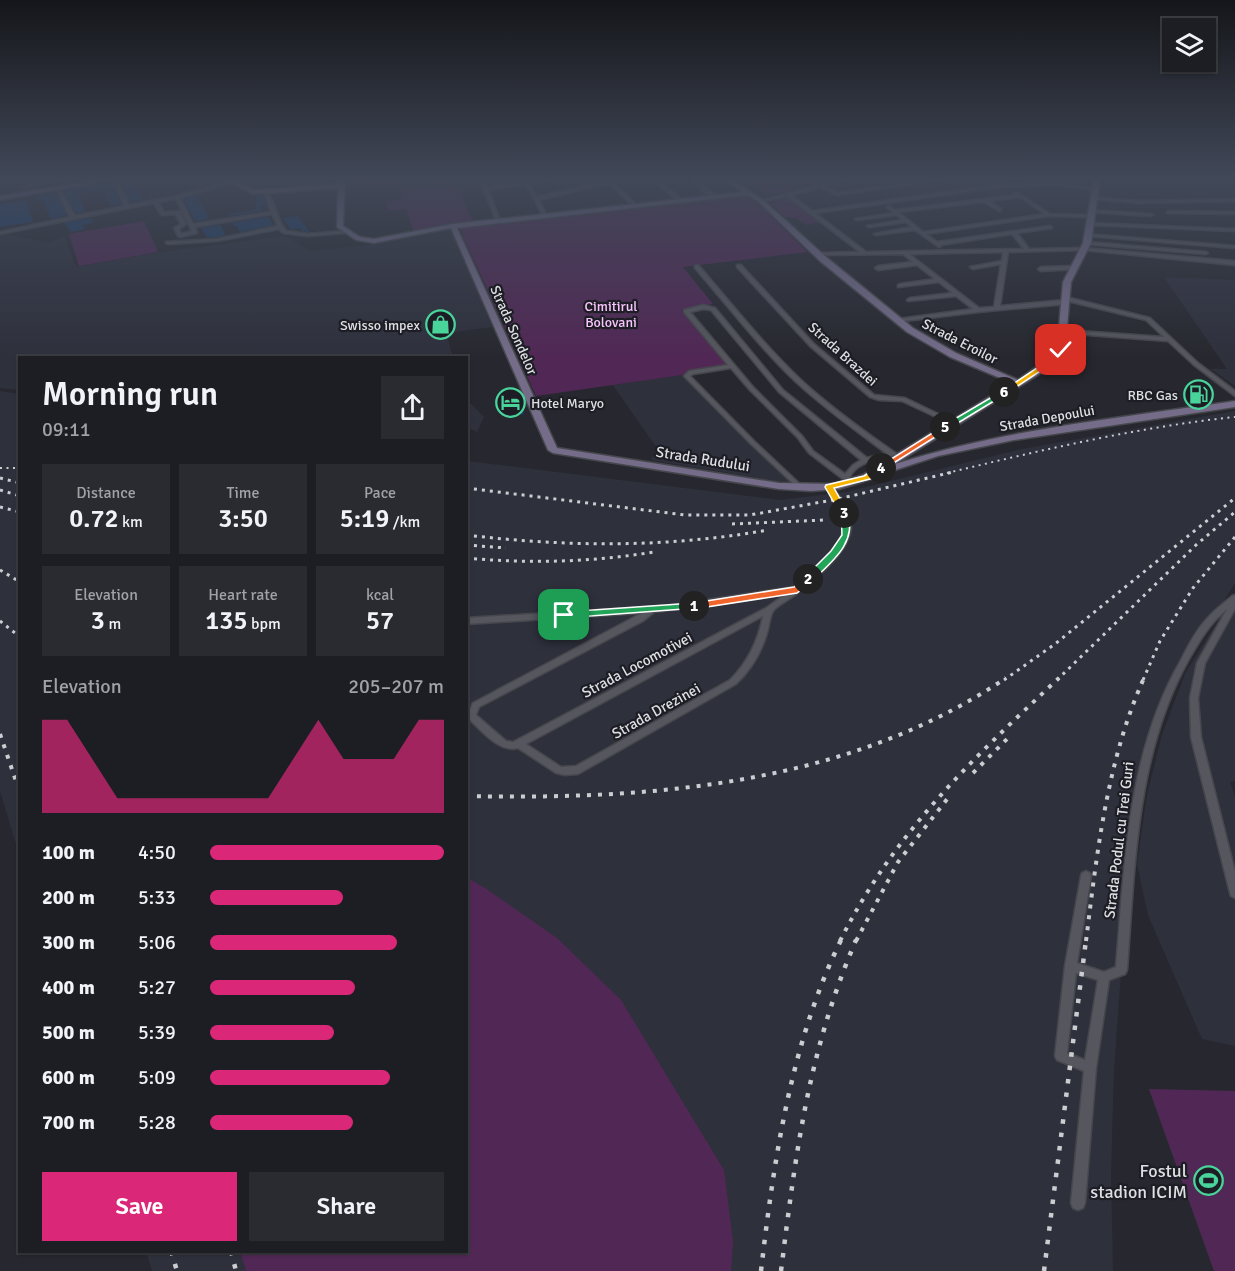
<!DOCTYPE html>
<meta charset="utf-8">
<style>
:root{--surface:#1d1e23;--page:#2a2b30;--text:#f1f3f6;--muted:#a0a2a6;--line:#3b3c41;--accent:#db2777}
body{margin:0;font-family:Signika,sans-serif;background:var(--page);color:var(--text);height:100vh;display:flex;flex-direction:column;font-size:22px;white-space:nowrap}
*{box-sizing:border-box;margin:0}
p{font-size:20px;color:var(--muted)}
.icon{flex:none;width:33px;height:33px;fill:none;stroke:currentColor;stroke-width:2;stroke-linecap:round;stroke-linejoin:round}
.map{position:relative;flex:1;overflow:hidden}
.drawer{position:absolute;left:18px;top:356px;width:450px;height:897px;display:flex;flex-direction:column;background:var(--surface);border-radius:0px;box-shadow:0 2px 4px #0004,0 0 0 2px var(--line)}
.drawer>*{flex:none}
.tools{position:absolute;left:1162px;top:18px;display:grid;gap:12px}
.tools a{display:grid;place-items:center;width:54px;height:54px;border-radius:0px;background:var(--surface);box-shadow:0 2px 4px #0004,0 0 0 2px var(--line);font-size:30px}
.pin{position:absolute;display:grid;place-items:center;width:51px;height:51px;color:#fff;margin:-26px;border-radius:12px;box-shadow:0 3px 9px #0006}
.km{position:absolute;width:30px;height:30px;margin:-15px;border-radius:50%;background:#222;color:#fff;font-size:16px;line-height:30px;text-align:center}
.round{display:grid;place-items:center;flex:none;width:63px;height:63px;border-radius:0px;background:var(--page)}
.head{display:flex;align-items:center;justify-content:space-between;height:102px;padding:0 24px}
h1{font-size:33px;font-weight:600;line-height:45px}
.metrics{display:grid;grid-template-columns:repeat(3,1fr);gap:9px;height:102px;padding:6px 24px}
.metrics div{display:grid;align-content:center;border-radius:0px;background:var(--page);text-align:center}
.metrics b{font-size:26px;font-weight:600}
.metrics small{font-size:16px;font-weight:400}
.metrics p{font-size:16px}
.chart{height:168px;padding:12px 24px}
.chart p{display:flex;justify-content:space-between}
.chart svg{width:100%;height:108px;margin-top:6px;fill:var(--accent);opacity:.7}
.action{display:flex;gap:12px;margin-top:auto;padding:12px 24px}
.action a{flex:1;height:69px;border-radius:0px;background:var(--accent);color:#fff;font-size:24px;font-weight:600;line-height:69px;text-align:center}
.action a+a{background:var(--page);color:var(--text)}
ul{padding:0 24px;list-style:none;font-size:20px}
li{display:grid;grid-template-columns:96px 72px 1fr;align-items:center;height:45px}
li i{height:15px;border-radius:8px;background:var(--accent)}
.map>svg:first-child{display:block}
</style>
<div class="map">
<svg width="1235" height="1271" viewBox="0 0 1235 1271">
<rect width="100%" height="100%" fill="#27282f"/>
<g fill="#2e303c">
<polygon points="448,228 453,229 492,327 446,333 453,357 20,357 19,390 0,388 0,236 8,234 48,243 65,236 76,267 162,252 286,236 310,251 369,245"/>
<polygon points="1164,277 1235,280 1235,386 1211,369 1227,369"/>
<polygon points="682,375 782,472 791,482 765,481 754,477 651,460 657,448 612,384"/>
<polygon points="0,391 20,394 19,854 0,791"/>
<polygon points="467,400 484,417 477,432 467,427"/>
<polygon points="1235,411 1235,583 1179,672 1148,747 1130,847 1114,1069 1111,1173 1113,1271 152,1271 146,1251 466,1251 467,461 780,500 846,492 1022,449"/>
<polygon points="1235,593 1235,781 1230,782 1235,796 1235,1046 1202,1039 1148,915 1137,864 1147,795 1162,735 1185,674"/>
</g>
<g fill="#512855">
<polygon points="356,179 431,179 359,189"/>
<polygon points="454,179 473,222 441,226 414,232 406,209 389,211 386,201 403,199 399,186"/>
<polygon points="743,179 835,179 807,186 796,180 789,182 799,188 766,196"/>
<polygon points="747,196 757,202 807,252 683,267 713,304 681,310 729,365 682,375 536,396 459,227"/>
<polygon points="787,197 824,221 806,225 796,218 785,217 772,205 774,200"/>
<polygon points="144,221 158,252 79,266 69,234"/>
<polygon points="467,878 485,888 557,938 621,1000 724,1170 733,1241 731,1271 246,1271 240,1251 466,1251"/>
<polygon points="1149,1089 1235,1091 1235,1271 1214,1271"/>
</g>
<g fill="#173e6d">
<polygon points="259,179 261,184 276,179 293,179 294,185 252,186 258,185"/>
<polygon points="133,180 143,200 130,202 121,183"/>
<polygon points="112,182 121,204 111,206 103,190 78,194 85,212 76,213 63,191"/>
<polygon points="56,192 67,215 51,219 43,200 38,201 37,196"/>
<polygon points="196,196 202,206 210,219 195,221 183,199"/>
<polygon points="257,196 263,196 266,205 260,206 263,211 229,216 228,214 255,210"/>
<polygon points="27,200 33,222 0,227 0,204"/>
<polygon points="298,216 306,227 309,232 302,231 300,228 291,229 283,218"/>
<polygon points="268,217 273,225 240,232 237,226 234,226 232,223"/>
<polygon points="91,218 94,222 82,225 85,229 71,232 64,223"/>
<polygon points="221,225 225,235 217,237 207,237 201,228"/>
<polygon points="515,393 524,414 510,416 505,404 501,404 497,395"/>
</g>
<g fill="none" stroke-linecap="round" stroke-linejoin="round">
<defs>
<g id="street">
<polygon points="55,179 65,179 25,187 23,186"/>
<path d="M113 179H117L129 205 176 196 237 179H245L180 198 193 224 271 212 264 192 266 191C276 201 276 219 286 231L308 234 344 231 346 232 344 233 308 236 283 233 279 229 217 241 168 244 166 243V242L217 239 278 226 272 214 195 227 197 233 180 237 178 236 174 228 181 224 175 214 161 215 154 203 0 234V232L70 217 58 193 60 192 62 193 75 216 124 206ZM176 199 192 231 181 234 179 229 186 224 180 213H182V211L164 212 158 202Z"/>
<polygon points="479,179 483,179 487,187 527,181 555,179 530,184 537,197 610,180 621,179 613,182 638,206 634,207 609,183 539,200 547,216 545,217 543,216 526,184 488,190 500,220 498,221 496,220"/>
<polygon points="653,179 658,179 682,200 682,202 678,202"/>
<polygon points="690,179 695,179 716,196 716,198 712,198"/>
<path d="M842 179H850L824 186 838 193 935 179H948L837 195 820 187 791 195 812 211 995 185 979 179H986L1000 185 1046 183 1027 179H1039L1096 189 1094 190 1053 184 1051 185 1001 187 815 213 866 252 1024 249 1012 234 940 245 941 246 939 247 915 230 876 235 874 234 912 227 906 222 869 227 867 226 903 220 897 215 857 220 855 219 894 213 887 207 889 206 895 210 1016 195 1014 193 1016 192 1050 214 1090 215 1092 216 1090 217 1049 216 926 234 937 242 1050 226 1052 227V228L1017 233 1029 249 1084 248 1235 261V265L1084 250 1008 252 1000 306 1065 300 1063 299 1066 297 1150 318 1198 363 1235 391V396L1194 365 1168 341 1062 333V331L1064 330 1164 337 1146 320 1068 301V303L1066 304 978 312 896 322V320L898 319 973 309 956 296 908 301 907 300 910 298 953 293 939 282 898 287V285L900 284 935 279 917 265 878 270 875 268 878 266 913 262 903 254 816 255V253H818L860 252 787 196 761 202 759 201ZM1020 197 1045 214 923 232 898 212 984 202 999 211 1001 210V209L989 201ZM1003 252 1002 261 970 267 973 269 1001 264 994 307 979 308 909 254Z"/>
<polygon points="1093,197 1139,201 1235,199 1235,201 1139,203 1091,199 1091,197"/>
<polygon points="1091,210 1151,214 1153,215 1151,216 1089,212 1089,210"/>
<polygon points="1169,211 1235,212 1235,214 1167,213 1167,212"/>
<polygon points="1088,223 1235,229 1235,231 1090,225 1088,225"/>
<polygon points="1086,234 1235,246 1235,248 1088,236 1086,236"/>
<polygon points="1087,242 1206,252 1208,253 1206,254 1085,244 1085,242"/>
<path d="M697 265 699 266C732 304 763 344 800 379 829 406 861 429 894 452L896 453V455C881 458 850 463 849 482H845L843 479 809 453 798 438 749 389 731 368 693 374 690 376 754 441 803 487V489H799L750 443 684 376 689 371 728 365 684 312V310L703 305 715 308 783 390 867 458 886 453C855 430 824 408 796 382 759 347 728 306 695 268V266ZM703 309 711 310 779 392 861 460 853 465 845 474 813 451 802 436 753 387 690 312Z"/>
<polygon points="737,265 741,265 814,344 874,395 905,398 955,422 955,424 951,424 902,401 879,400 870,397 810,346 737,267"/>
<polygon points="1073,266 1076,268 1075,269 1041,271 1038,269 1041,267"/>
<path d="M829 485 831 486C840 496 849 509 851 522 854 549 815 579 796 594 790 599 778 605 773 611 770 616 769 627 767 633 761 653 751 670 736 684L578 774 565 775 556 773 518 748C499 753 481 730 468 718L467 716 473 703 642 613 466 624V618L666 606 794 587 824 561 840 540 843 530V519L836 502 826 487ZM786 594 766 608 513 742 506 741 476 715 479 707 643 621 654 612ZM763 616C758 641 748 662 730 680L576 766 561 767 526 744Z"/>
<path d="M1235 595V609L1205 663 1198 698 1201 737 1235 872V898L1231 896 1230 893 1191 737 1190 698 1197 663 1227 609C1210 623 1200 640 1189 659 1136 754 1135 865 1127 970L1125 974 1109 980 1096 1068 1085 1203 1083 1208 1078 1210 1073 1208 1071 1203 1084 1071 1057 1060 1055 1056 1065 966 1081 876 1082 873 1086 871 1090 873 1091 876 1077 963 1104 972 1116 967C1125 863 1127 753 1181 660 1188 646 1195 632 1205 621 1213 611 1223 604 1232 596ZM1076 973 1098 980 1085 1060 1067 1053Z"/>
</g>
<g id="secondary">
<polygon points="102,179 118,179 0,200 0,196"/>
<path d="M223 179H231L254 190 339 184V179H345L343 226 360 237 374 239 453 224 743 192 724 179H732L763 200 826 257 913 328 956 353 1018 380 1052 356 1057 349 1063 282 1083 243 1094 179H1100L1091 243 1071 282 1065 349 1058 360 1041 373 895 464C1005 429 1121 418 1235 401V407L1014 440 938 456 889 472 885 470 871 479 839 489 811 491 779 489 553 453 548 450 451 228 374 243 356 240 337 227 338 188 253 194ZM748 195 759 202 820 261 907 332 950 357 1012 383 863 475 834 484 779 483 557 448 457 228Z"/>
</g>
</defs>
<use href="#street" stroke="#46474c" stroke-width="3"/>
<use href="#secondary" stroke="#46474c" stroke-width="3"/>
<use href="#street" fill="#55565e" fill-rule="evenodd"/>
<use href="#secondary" fill="#746c89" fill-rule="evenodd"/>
<g stroke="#cccdd1" stroke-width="2" stroke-dasharray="2 4.5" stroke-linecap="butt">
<polyline points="0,468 20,468"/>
<path d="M947 473C1042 450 1138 427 1235 417"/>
</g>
<g stroke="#cccdd1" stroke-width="3" stroke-dasharray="3 5" stroke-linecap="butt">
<polyline points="0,478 20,483"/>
<polyline points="466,488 685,515 750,515 838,499 953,472"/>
<polyline points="0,490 20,496"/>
<polyline points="0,507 20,512"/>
<polyline points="732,524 825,520"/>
<path d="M466 535C568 547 667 548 768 530"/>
<polyline points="466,545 506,548"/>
<path d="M466 558C530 564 591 562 654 552"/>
<polyline points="0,570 20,582"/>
<polyline points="0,621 20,637"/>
<polyline points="1004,680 1055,644 1235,498"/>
<polyline points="1057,680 1196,545 1235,512"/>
<polyline points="1143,680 1160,641 1193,588 1235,537"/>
</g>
<g stroke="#cccdd1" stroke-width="4" stroke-dasharray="4 7" stroke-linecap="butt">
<polyline points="0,734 20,793"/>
<polyline points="973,773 1007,739"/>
<path d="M466 796C652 800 847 785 1006 678"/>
<path d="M840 941C894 833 971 760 1059 678"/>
<polyline points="856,941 898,862 948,798"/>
<path d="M1086 941C1097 853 1107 760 1144 678"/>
</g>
<g stroke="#cccdd1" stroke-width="4.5" stroke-dasharray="4.5 9" stroke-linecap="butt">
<polyline points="171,1251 177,1271"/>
<polyline points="231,1251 236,1271"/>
<path d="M761 1271C774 1159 791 1042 841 940"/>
<path d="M781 1271C796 1152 808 1052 856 940"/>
<polyline points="1044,1271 1086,940"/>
</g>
</g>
<linearGradient id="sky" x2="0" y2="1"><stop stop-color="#15161a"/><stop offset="0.5" stop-color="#414858"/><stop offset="1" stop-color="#414858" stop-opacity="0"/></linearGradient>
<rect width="1235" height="357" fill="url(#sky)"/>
<polygon fill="#22a559" stroke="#fff" stroke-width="1.5" points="694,603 699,606 697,608 564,618 560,615 564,612"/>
<polygon fill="#f0652b" stroke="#fff" stroke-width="1.5" points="808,576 811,577 811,582 797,593 694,609 689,606 694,603 794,587"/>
<path fill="#22a559" stroke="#fff" stroke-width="1.5" d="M841 511 848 513C857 544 831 562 811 582H805V577L831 551 842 535Z"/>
<polygon fill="#f5b400" stroke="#fff" stroke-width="1.5" points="881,465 884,466 884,469 870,479 834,488 848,513 841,515 825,487 826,485 864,476"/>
<polygon fill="#f0652b" stroke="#fff" stroke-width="1.5" points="945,425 949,427 948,429 884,469 877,468"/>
<polygon fill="#22a559" stroke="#fff" stroke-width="1.5" points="1004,390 1007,393 948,429 941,427"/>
<polygon fill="#f5b400" stroke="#fff" stroke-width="1.5" points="1055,356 1057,360 1007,393 1001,392"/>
<polygon fill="#f5b400" stroke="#fff" stroke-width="1.5" points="1061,347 1064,351 1057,360 1052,360"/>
<defs>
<symbol id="shop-ring" viewBox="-11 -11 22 22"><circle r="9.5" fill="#1d1e25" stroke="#49d49c" stroke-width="1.5"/><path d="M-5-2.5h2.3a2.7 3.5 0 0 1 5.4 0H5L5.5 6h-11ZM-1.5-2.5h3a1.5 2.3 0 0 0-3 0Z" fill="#49d49c"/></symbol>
<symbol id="fuel-ring" viewBox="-11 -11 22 22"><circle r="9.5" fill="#1d1e25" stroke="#49d49c" stroke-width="1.5"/><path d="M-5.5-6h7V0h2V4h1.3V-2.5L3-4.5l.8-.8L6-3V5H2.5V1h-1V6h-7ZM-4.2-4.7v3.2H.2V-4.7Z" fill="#49d49c"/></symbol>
<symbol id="hotel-ring" viewBox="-11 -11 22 22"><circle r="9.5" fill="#1d1e25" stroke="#49d49c" stroke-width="1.5"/><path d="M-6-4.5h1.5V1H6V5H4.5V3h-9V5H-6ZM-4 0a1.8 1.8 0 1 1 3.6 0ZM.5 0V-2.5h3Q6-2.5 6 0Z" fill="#49d49c"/></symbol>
<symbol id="stadium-ring" viewBox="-11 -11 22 22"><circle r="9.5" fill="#1d1e25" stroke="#49d49c" stroke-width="1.5"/><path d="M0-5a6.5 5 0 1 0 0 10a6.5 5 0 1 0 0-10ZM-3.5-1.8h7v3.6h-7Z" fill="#49d49c"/></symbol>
</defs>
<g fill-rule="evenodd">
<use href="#shop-ring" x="424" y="308" width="33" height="33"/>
<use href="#fuel-ring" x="1182" y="378" width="33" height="33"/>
<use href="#hotel-ring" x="494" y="386" width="33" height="33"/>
<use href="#stadium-ring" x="1192" y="1164" width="33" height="33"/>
</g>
<g text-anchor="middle" stroke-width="4.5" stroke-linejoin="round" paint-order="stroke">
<g font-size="14" fill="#fac4ff" stroke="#1d1e25">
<text x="611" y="311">Cimitirul<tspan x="611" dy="16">Bolovani</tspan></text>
</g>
<g font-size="14" fill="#dedfe3" stroke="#1d1e25" text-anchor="end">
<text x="420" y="330">Swisso impex</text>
<text x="1178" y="400">RBC Gas</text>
<text x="531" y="408" text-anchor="start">Hotel Maryo</text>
</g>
<g font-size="14" fill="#dedfe3" stroke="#1d1e25">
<text transform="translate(514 330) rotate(66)" y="5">Strada Sondelor</text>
<text transform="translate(960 341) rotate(27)" y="5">Strada Eroilor</text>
<text transform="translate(843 354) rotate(42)" y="5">Strada Brazdei</text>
<text transform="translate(1047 418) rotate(-10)" y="5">Strada Depoului</text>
</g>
<g font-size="15" fill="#dedfe3" stroke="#1d1e25">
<text transform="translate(703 459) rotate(9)" y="5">Strada Rudului</text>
<text transform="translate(637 665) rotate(-28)" y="5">Strada Locomotivei</text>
<text transform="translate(656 711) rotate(-29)" y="5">Strada Drezinei</text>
<text transform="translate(1119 840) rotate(-83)" y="5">Strada Podul cu Trei Guri</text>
</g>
<g font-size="18" fill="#dedfe3" stroke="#1d1e25" text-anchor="end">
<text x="1187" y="1177">Fostul<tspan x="1187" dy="21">stadion ICIM</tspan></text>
</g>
</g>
</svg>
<div class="tools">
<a><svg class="icon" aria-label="layers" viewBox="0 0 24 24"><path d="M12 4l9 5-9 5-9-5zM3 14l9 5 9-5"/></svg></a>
</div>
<div class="pin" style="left:564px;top:615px;background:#1e9e55"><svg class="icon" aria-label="arrive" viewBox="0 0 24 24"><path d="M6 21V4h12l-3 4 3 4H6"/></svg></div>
<div class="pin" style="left:1061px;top:350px;background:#d93025"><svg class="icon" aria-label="check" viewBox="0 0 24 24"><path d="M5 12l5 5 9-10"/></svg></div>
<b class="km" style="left:694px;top:606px">1</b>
<b class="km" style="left:808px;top:579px">2</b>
<b class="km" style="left:844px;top:513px">3</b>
<b class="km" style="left:881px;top:468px">4</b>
<b class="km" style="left:945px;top:427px">5</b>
<b class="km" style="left:1004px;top:392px">6</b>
<section class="drawer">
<div class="head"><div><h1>Morning run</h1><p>09:11</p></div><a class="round"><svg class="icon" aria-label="share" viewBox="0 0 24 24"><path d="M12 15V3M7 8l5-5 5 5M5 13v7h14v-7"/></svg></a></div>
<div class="metrics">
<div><p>Distance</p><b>0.72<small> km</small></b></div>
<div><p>Time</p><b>3:50</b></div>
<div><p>Pace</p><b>5:19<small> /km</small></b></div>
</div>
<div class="metrics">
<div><p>Elevation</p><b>3<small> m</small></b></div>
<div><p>Heart rate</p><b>135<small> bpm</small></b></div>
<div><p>kcal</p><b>57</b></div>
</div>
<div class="chart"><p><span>Elevation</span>205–207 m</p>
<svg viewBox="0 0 160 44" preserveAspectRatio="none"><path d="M0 44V6L10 6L20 22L30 38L40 38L50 38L60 38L70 38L80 38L90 38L100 22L110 6L120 22L130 22L140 22L150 6L160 6V44z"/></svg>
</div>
<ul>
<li><b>100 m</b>4:50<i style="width:100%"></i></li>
<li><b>200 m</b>5:33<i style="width:57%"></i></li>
<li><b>300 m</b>5:06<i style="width:80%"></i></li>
<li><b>400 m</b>5:27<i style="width:62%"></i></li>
<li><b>500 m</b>5:39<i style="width:53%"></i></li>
<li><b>600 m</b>5:09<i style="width:77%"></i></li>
<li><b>700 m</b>5:28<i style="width:61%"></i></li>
</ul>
<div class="action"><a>Save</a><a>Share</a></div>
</section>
</div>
